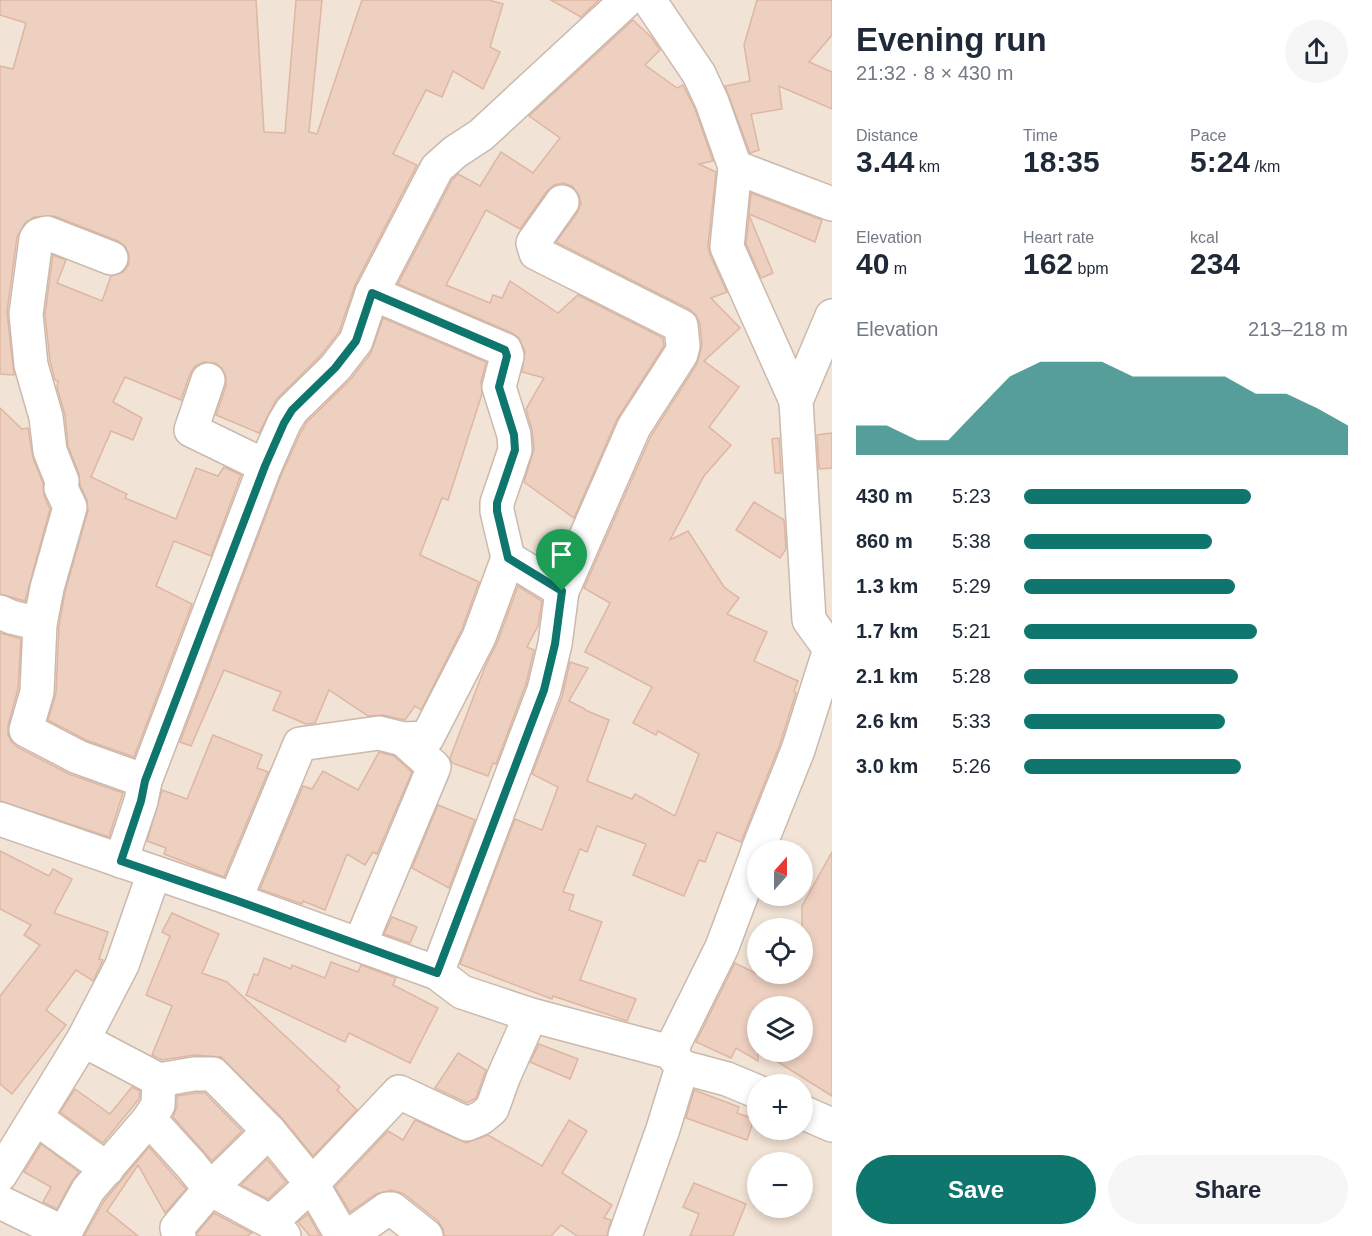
<!DOCTYPE html>
<meta charset="utf-8">
<style>
:root{--surface:#fff;--page:#f6f6f7;--text:#1f2937;--muted:#747a83;--accent:#0f766e}
body{margin:0;font-family:Arial,sans-serif;background:var(--page);color:var(--text);height:100vh;display:flex;flex-direction:column;font-size:22px;white-space:nowrap}
*{box-sizing:border-box;margin:0}
p{font-size:20px;color:var(--muted)}
.icon{flex:none;width:33px;height:33px;fill:none;stroke:currentColor;stroke-width:2;stroke-linecap:round;stroke-linejoin:round}
.map{position:relative;flex:1;overflow:hidden}
.side{display:flex;flex-direction:column;background:var(--surface);width:540px}
.side>*{flex:none}
.needle{width:39px;rotate:21deg}
.buttons{position:absolute;left:747px;top:840px;display:grid;gap:12px}
.buttons a{display:grid;place-items:center;width:66px;height:66px;border-radius:50%;background:var(--surface);box-shadow:0 3px 9px #0003;font-size:30px}
.pin{position:absolute;display:grid;place-items:center;width:51px;height:51px;color:#fff;margin:-62px -26px;border-radius:50% 50% 50% 0;rotate:-45deg;box-shadow:0 0 6px #0007}
.pin .icon{rotate:45deg}
.round{display:grid;place-items:center;flex:none;width:63px;height:63px;border-radius:32px;background:var(--page)}
.overview{display:flex;align-items:center;justify-content:space-between;height:102px;padding:0 24px}
h1{font-size:33px;font-weight:600;line-height:45px}
.stats{display:grid;grid-template-columns:repeat(3,1fr);gap:9px;height:102px;padding:6px 24px}
.stats div{display:grid;align-content:center}
.stats b{font-size:30px;font-weight:600}
.stats small{font-size:16px;font-weight:400}
.stats p{font-size:16px}
.chart{height:168px;padding:12px 24px}
.chart p{display:flex;justify-content:space-between}
.chart svg{width:100%;height:108px;margin-top:6px;fill:var(--accent);opacity:.7}
.primary-button{display:flex;gap:12px;margin-top:auto;padding:12px 24px}
.primary-button a{flex:1;height:69px;border-radius:36px;background:var(--accent);color:#fff;font-size:24px;font-weight:600;line-height:69px;text-align:center}
.primary-button a+a{background:var(--page);color:var(--text)}
ul{padding:0 24px;list-style:none;font-size:20px}
li{display:grid;grid-template-columns:96px 72px 1fr;align-items:center;height:45px}
li i{height:15px;border-radius:8px;background:var(--accent)}
main{display:flex;flex:1;min-height:0}
.map>svg:first-child{display:block}
</style>
<main>
<div class="map">
<svg width="832" height="1236" viewBox="0 0 832 1236">
<rect width="100%" height="100%" fill="#faf1e6"/>
<path fill="#f1e3d5" fill-rule="evenodd" d="M0 0H832V1236H0ZM758 850H802V896H758ZM758 928H802V974H758ZM758 1006H802V1052H758ZM758 1084H802V1130H758ZM758 1162H802V1208H758Z"/>
<g fill="#edd0c0" stroke="#deb6a2" stroke-width="1.5">
<polygon points="0,0 256,0 264,132 285,133 296,0 322,0 309,132 317,134 362,0 489,0 503,4 490,47 500,52 483,89 453,71 442,97 426,90 393,154 417,165 355,285 339,332 321,355 276,400 259,433 216,415 226,386 226,377 222,368 215,363 204,362 195,366 190,374 181,400 125,377 113,402 142,418 133,440 111,431 91,477 127,494 125,498 176,519 196,468 218,476 224,467 241,475 211,556 174,541 156,586 192,604 134,757 86,740 48,720 56,693 59,626 65,592 88,511 87,500 80,485 79,474 68,446 65,415 57,387 58,381 55,380 50,361 45,314 53,255 66,260 57,283 102,301 111,276 123,272 129,264 129,255 125,246 118,241 54,216 34,217 25,223 17,237 7,312 14,375 0,374 0,66 13,69 26,23 0,15"/>
<polygon points="551,0 599,0 581,17"/>
<polygon points="757,0 832,0 832,35 809,62 832,72 832,109 779,86 782,109 751,114 759,150 750,153 725,86 750,81 744,45"/>
<polygon points="633,20 652,38 660,50 645,65 677,88 683,85 695,109 713,161 699,164 716,172 708,246 710,255 727,292 711,298 740,328 704,361 739,387 709,427 731,445 704,476 670,540 688,531 724,587 739,598 727,614 767,632 754,661 798,681 794,691 796,693 780,744 741,842 717,832 705,862 699,860 684,896 633,875 646,844 597,826 587,852 580,849 563,892 574,895 569,910 602,922 580,980 636,999 627,1021 553,996 552,999 460,964 515,819 542,830 558,787 532,774 562,697 570,662 588,668 569,701 585,709 585,710 609,720 587,781 632,799 635,794 675,816 699,754 658,731 656,735 633,723 652,687 585,652 610,603 584,588 651,436 697,364 702,345 700,324 696,315 689,309 556,242 577,213 581,204 579,195 572,186 563,183 554,185 547,191 520,229 486,210 446,285 490,303 493,295 502,298 510,281 558,313 578,295 663,338 664,346 617,419 574,518 524,482 534,449 532,430 526,409 544,378 522,372 525,351 519,338 512,333 398,284 452,180 458,174 480,186 501,152 533,173 560,138 529,116"/>
<polygon points="751,193 822,220 815,242 749,214"/>
<polygon points="749,215 773,273 761,278 746,244"/>
<polygon points="383,318 486,362 481,382 482,394 448,500 442,498 420,555 479,582 462,629 421,710 415,706 405,720 383,715 368,716 329,690 315,723 306,724 273,710 281,692 224,670 191,746 180,742 282,473 301,432 307,422 350,380 371,353"/>
<polygon points="0,408 22,429 28,428 33,458 43,483 44,496 50,509 25,601 0,594"/>
<polygon points="832,433 832,468 819,469 817,435"/>
<polygon points="779,438 781,473 775,473 772,439"/>
<polygon points="754,502 784,520 786,549 780,558 736,530"/>
<polygon points="518,586 542,601 538,626 527,647 534,650 526,684 496,764 493,763 488,776 452,763 450,758 485,667 497,643"/>
<polygon points="0,633 21,639 18,689 8,725 8,734 11,741 17,747 69,774 123,793 109,837 0,801"/>
<polygon points="213,735 262,755 257,768 268,772 224,877 164,854 166,848 147,841 162,790 187,799"/>
<polygon points="379,752 394,756 412,772 377,854 373,852 365,865 347,854 325,910 303,901 302,904 260,889 303,786 312,789 323,771 358,790"/>
<polygon points="438,805 475,820 449,888 412,868"/>
<polygon points="0,851 49,876 53,869 72,879 54,913 108,932 99,959 103,960 93,981 76,970 46,1010 66,1025 12,1094 0,1084 0,996 40,945 24,935 31,925 0,909"/>
<polygon points="832,852 832,1096 762,1052 802,1052 802,1006 758,1006 758,1061 736,1048 731,1058 696,1042 735,963 757,974 802,974 802,906"/>
<polygon points="172,913 219,934 202,973 227,982 340,1087 337,1090 357,1110 313,1156 282,1118 221,1057 194,1055 162,1060 152,1055 172,1006 146,995 170,936 162,932"/>
<polygon points="392,917 417,927 410,943 384,934"/>
<polygon points="264,958 291,969 292,965 325,978 331,962 358,972 361,965 396,978 393,985 438,1008 410,1063 349,1033 345,1042 246,995 254,974 258,975"/>
<polygon points="539,1044 578,1059 570,1079 530,1062"/>
<polygon points="458,1053 486,1070 476,1098 467,1103 435,1088"/>
<polygon points="132,1087 140,1091 139,1099 103,1143 60,1112 75,1089 110,1114"/>
<polygon points="694,1090 739,1107 737,1113 754,1119 747,1140 686,1118"/>
<polygon points="196,1093 205,1093 242,1131 212,1161 173,1117 177,1106 177,1096"/>
<polygon points="415,1120 466,1143 488,1135 542,1166 569,1120 587,1131 562,1173 612,1205 604,1218 611,1220 607,1236 577,1236 561,1225 551,1236 444,1236 443,1229 438,1221 404,1194 392,1190 376,1194 350,1212 335,1187 388,1131 403,1140"/>
<polygon points="41,1144 79,1172 72,1181 57,1209 43,1202 51,1187 24,1172"/>
<polygon points="149,1147 186,1189 165,1213 138,1165 107,1211 138,1236 84,1236 104,1201"/>
<polygon points="267,1159 286,1182 268,1199 241,1185"/>
<polygon points="694,1183 746,1204 733,1236 690,1236 699,1214 683,1207"/>
<polygon points="214,1213 252,1233 247,1236 197,1236 197,1233"/>
<polygon points="308,1214 320,1236 310,1236 298,1222"/>
</g>
<g fill="none" stroke-linecap="round" stroke-linejoin="round">
<defs>
<g id="minor">
<polyline points="649,0 699,74 712,102 735,167 832,204"/>
<polyline points="735,167 727,247 796,401"/>
<polyline points="111,258 47,233 39,235 36,239 26,314 31,365 46,417 50,451 62,481 61,488 70,507 47,588 40,624 37,692 26,730 78,757 145,781 265,466 284,423 292,410 335,368 356,341 372,293 437,168 455,152 481,135 627,0"/>
<polyline points="372,293 505,350 507,356 499,387 514,435 515,450 497,503 497,511 508,558 562,591"/>
<polyline points="208,380 191,430 265,466"/>
<polyline points="0,612 11,617 40,624"/>
<polyline points="0,819 235,900 437,973 462,992 531,1015 670,1052 682,1067 727,1079 758,1092"/>
<polyline points="758,850 798,750 830,649 809,620 796,401 832,316"/>
<polyline points="121,861 141,801 145,781"/>
<polyline points="235,900 300,744 379,733 403,739"/>
<polyline points="360,944 434,767 403,739 427,738 479,637 508,558"/>
<polyline points="437,973 544,690 555,644 562,591 634,427 681,354 683,346 681,326 536,253 533,243 562,202"/>
<polyline points="83,1040 159,1080 194,1074 213,1074 269,1131 312,1184 342,1236"/>
<polyline points="670,1052 722,947 758,851"/>
<polyline points="159,1080 158,1105 149,1119 191,1165 210,1189 271,1222 284,1236"/>
<polyline points="802,1112 832,1125"/>
<polyline points="36,1118 107,1169"/>
<polyline points="0,1175 83,1040 122,965 154,873"/>
<polyline points="0,1202 64,1233"/>
<polyline points="271,1222 312,1184 399,1092 467,1124 481,1118 492,1109 503,1078 531,1015"/>
<polyline points="63,1236 88,1190 149,1119"/>
<polyline points="179,1236 177,1228 210,1189 269,1131"/>
<polyline points="349,1236 387,1209 392,1209 426,1236"/>
<polyline points="625,1236 663,1129 682,1067"/>
</g>
</defs>
<use href="#minor" stroke="#cbb9ad" stroke-width="36"/>
<use href="#minor" stroke="#fff" stroke-width="33"/>
</g>
<g fill="none" stroke-linecap="round" stroke-linejoin="round">
<defs>
<polygon id="route" points="372,293 505,350 507,356 499,387 514,435 515,450 497,503 497,511 508,558 562,591 555,644 544,690 437,973 235,900 121,861 141,801 145,781 265,466 284,423 292,410 335,368 356,341"/>
</defs>
<use href="#route" stroke="#fff" stroke-width="12"/>
<use href="#route" stroke="#0f766e" stroke-width="8"/>
</g>
</svg>
<div class="buttons">
<a><svg class="needle" viewBox="-14 -14 28 28"><path d="M0-13l5 13h-10z" fill="#e53935"/><path d="M0 13l5-13h-10z" fill="#747a83"/></svg></a>
<a><svg class="icon" aria-label="locate" viewBox="0 0 24 24"><circle cx="12" cy="12" r="6"/><path d="M12 2v4M12 18v4M2 12h4M18 12h4"/></svg></a>
<a><svg class="icon" aria-label="layers" viewBox="0 0 24 24"><path d="M12 4l9 5-9 5-9-5zM3 14l9 5 9-5"/></svg></a>
<a>+</a>
<a>−</a>
</div>
<div class="pin" style="left:562px;top:591px;background:#1e9e55"><svg class="icon" aria-label="arrive" viewBox="0 0 24 24"><path d="M6 21V4h12l-3 4 3 4H6"/></svg></div>
</div>
<section class="side">
<div class="overview"><div><h1>Evening run</h1><p>21:32 · 8 × 430 m</p></div><a class="round"><svg class="icon" aria-label="share" viewBox="0 0 24 24"><path d="M12 15V3M7 8l5-5 5 5M5 13v7h14v-7"/></svg></a></div>
<div class="stats">
<div><p>Distance</p><b>3.44<small> km</small></b></div>
<div><p>Time</p><b>18:35</b></div>
<div><p>Pace</p><b>5:24<small> /km</small></b></div>
</div>
<div class="stats">
<div><p>Elevation</p><b>40<small> m</small></b></div>
<div><p>Heart rate</p><b>162<small> bpm</small></b></div>
<div><p>kcal</p><b>234</b></div>
</div>
<div class="chart"><p><span>Elevation</span>213–218 m</p>
<svg viewBox="0 0 160 44" preserveAspectRatio="none"><path d="M0 44V32L10 32L20 38L30 38L40 25L50 12L60 6L70 6L80 6L90 12L100 12L110 12L120 12L130 19L140 19L150 25L160 32V44z"/></svg>
</div>
<ul>
<li><b>430 m</b>5:23<i style="width:70%"></i></li>
<li><b>860 m</b>5:38<i style="width:58%"></i></li>
<li><b>1.3 km</b>5:29<i style="width:65%"></i></li>
<li><b>1.7 km</b>5:21<i style="width:72%"></i></li>
<li><b>2.1 km</b>5:28<i style="width:66%"></i></li>
<li><b>2.6 km</b>5:33<i style="width:62%"></i></li>
<li><b>3.0 km</b>5:26<i style="width:67%"></i></li>
</ul>
<div class="primary-button"><a>Save</a><a>Share</a></div>
</section>
</main>
